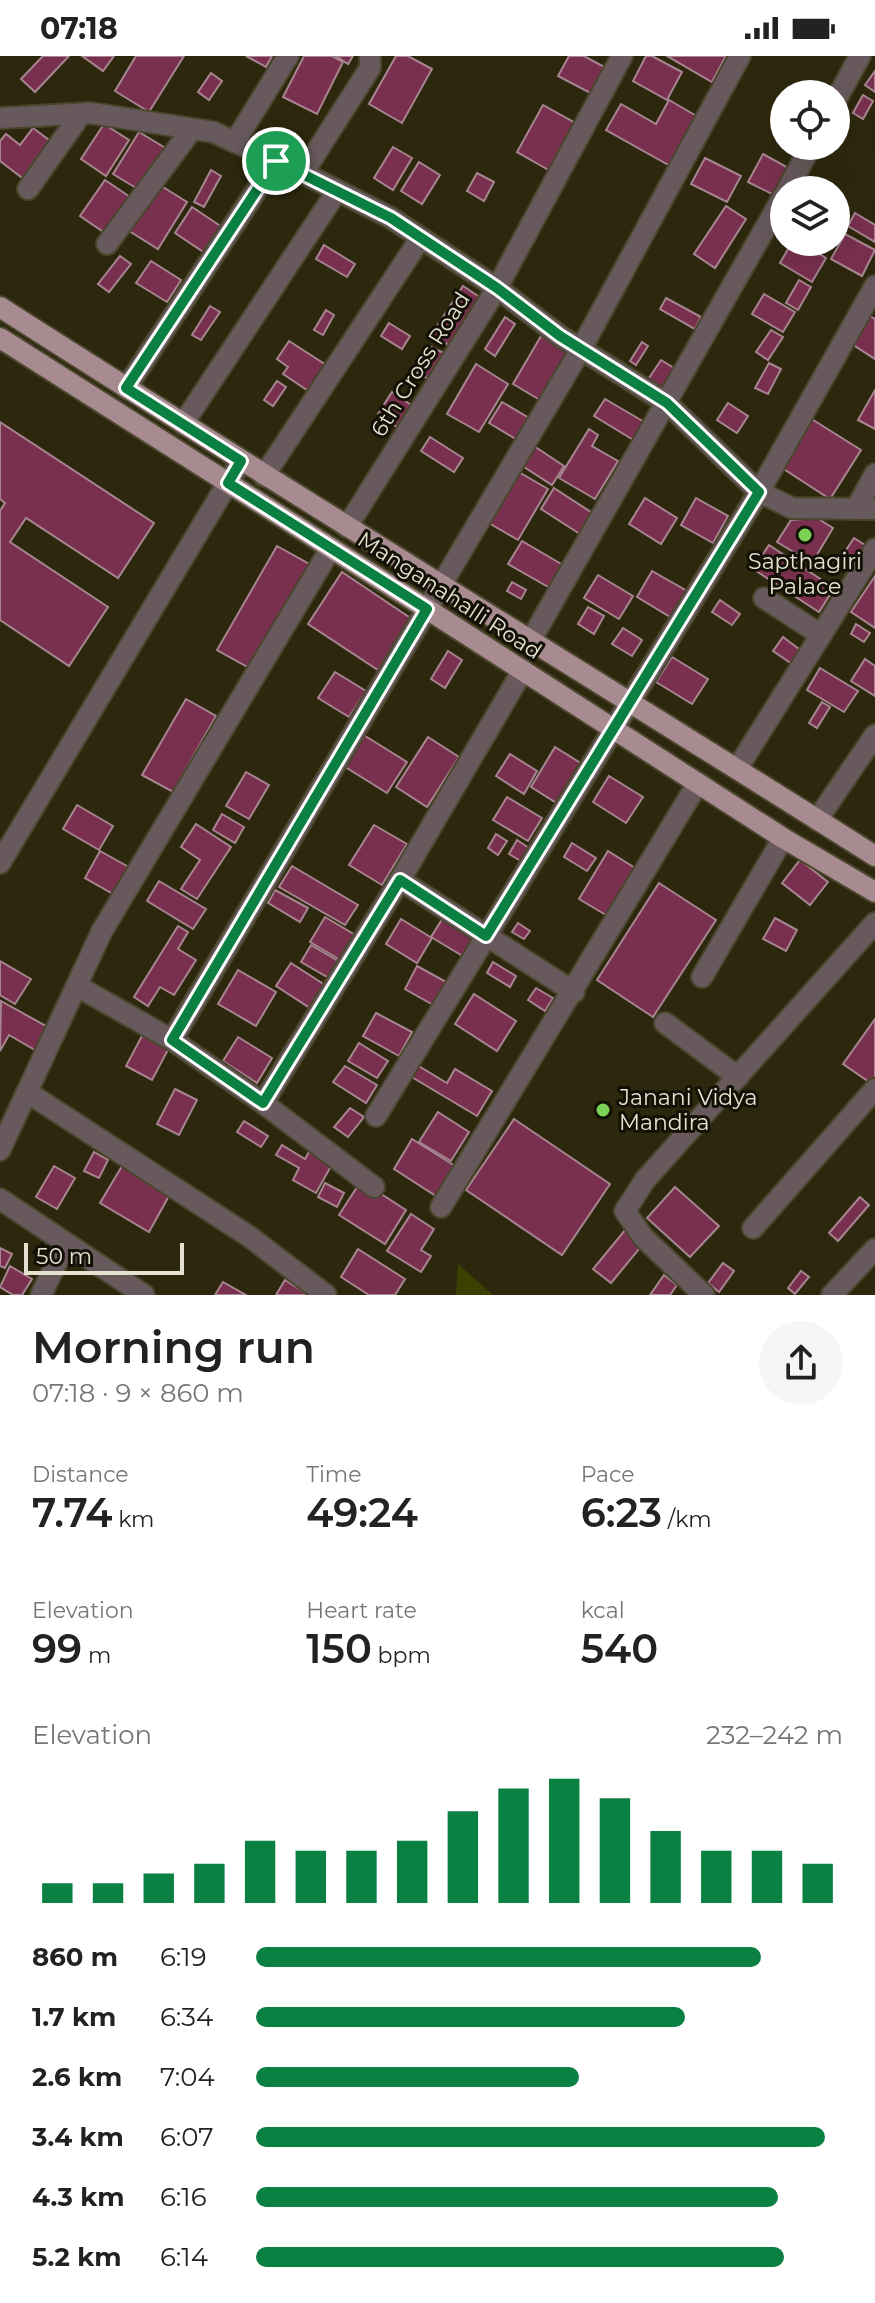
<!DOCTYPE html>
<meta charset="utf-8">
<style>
:root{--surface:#fff;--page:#f6f6f6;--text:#222;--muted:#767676;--accent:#0b8043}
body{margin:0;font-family:Montserrat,sans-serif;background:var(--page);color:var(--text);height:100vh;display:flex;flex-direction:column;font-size:30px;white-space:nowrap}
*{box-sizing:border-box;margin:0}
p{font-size:26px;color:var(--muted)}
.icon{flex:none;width:44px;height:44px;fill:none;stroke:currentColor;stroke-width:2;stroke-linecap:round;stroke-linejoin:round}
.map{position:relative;height:1239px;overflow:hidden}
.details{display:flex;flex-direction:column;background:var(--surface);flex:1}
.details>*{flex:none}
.fabs{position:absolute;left:770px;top:24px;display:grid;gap:16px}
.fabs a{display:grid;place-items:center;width:80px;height:80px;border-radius:50%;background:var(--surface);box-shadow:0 8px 32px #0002;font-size:40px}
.scale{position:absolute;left:24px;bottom:20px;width:160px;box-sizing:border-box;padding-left:8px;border:4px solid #e5e2d2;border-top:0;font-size:22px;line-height:28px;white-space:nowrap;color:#e5e2d2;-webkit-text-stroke:6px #131106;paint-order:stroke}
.pin{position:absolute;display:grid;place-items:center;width:68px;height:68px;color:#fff;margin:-34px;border:4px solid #fff;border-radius:50%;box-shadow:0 2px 8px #0007}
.round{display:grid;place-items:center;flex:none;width:84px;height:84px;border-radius:42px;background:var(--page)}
.head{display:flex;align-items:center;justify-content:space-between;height:136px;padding:0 32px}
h1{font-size:44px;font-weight:600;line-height:60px}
.figures{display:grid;grid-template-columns:repeat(3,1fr);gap:12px;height:136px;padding:8px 32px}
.figures div{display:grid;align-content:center}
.figures b{font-size:40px;font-weight:600}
.figures small{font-size:22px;font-weight:400}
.figures p{font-size:22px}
.chart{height:224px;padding:16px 32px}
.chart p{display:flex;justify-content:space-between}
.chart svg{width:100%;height:144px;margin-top:8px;stroke:var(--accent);stroke-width:6}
ul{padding:0 32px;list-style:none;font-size:26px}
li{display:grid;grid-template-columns:128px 96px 1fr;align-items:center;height:60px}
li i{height:20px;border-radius:10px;background:var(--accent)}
.status{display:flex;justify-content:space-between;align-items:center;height:56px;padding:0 40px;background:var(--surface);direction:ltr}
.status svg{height:22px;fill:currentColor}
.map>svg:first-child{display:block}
</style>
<div class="status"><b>07:18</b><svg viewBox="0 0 49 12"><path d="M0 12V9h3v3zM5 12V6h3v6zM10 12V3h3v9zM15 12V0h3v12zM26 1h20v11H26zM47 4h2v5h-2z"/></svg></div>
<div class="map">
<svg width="875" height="1239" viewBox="0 0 875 1239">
<rect width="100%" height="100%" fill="#2d280d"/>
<polygon fill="#3b4000" points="458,1208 493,1239 456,1239"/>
<g fill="#79304e" stroke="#a68590" stroke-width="2">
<polygon points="43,0 69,0 35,36 21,23"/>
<polygon points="82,0 114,0 103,15"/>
<polygon points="136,0 184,0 149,56 115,35"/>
<polygon points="246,0 272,0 266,11"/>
<polygon points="304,0 332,0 343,6 317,58 283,41"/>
<polygon points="336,0 353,0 348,8"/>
<polygon points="396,0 408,0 432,13 402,67 369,48"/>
<polygon points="569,0 584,0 608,13 594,39 558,20"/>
<polygon points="646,0 652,0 682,16 667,44 633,25"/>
<polygon points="667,0 726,0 712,26"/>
<polygon points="875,15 875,36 865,29"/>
<polygon points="211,17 222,25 209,44 198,36"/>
<polygon points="863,39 873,45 863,63 853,57"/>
<polygon points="669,44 700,62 672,111 606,74 621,48 656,68"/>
<polygon points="543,49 579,69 552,116 517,96"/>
<polygon points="104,68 129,84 106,120 81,103"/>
<polygon points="33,72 53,87 25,124 0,105 0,85 6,78 20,89"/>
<polygon points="139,76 167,93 141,135 113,118"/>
<polygon points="393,91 412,102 393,134 374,122"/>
<polygon points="763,98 792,114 778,141 748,126"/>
<polygon points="705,102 741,120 727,146 691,128"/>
<polygon points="419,106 440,119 422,148 401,135"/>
<polygon points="211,114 221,120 204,151 194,146"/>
<polygon points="477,117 494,126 484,145 467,135"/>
<polygon points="105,124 133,143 108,179 80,160"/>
<polygon points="155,126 187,146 158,193 126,173"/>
<polygon points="726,150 746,163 715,212 694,198"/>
<polygon points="192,151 222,171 205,197 175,177"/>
<polygon points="855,157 875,169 875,186 848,170"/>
<polygon points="845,178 875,194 862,220 831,203"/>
<polygon points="792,186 799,186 826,202 812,226 780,207"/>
<polygon points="324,189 355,208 347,221 316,203"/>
<polygon points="120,200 131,208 109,236 98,228"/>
<polygon points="151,205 181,224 167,246 136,227"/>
<polygon points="799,224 811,231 798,254 786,247"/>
<polygon points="463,230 484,244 453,292 432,278"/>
<polygon points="764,238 795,256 783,276 752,258"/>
<polygon points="666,242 701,261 695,273 660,253"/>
<polygon points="210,250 220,256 201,284 192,279"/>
<polygon points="326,254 334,259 323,279 314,274"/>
<polygon points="868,259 875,263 875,303 850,287"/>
<polygon points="505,261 515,268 495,300 485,293"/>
<polygon points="389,267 410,280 402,293 381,280"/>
<polygon points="771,274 783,281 768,304 756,296"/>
<polygon points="541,280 573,299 545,347 513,328"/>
<polygon points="289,285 334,314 316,340 283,318 288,311 277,303"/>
<polygon points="642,286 648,290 636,309 630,305"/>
<polygon points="431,291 446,298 432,325 417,317"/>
<polygon points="661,304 674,312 661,334 647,325"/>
<polygon points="769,307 781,313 768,338 755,332"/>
<polygon points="476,308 508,328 479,376 447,358"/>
<polygon points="277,325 286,331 273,350 264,344"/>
<polygon points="875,334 875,373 858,364"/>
<polygon points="392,336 414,351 400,373 378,358"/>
<polygon points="605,343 646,367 635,385 594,360"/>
<polygon points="502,346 536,366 524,388 489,367"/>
<polygon points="728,347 748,360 737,377 717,364"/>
<polygon points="810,362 861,394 830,443 779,410"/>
<polygon points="0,366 154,467 118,522 26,462 10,486 108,551 69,610 0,564 0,455 5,447 0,443"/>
<polygon points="589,373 598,379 592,390 618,405 595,443 559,422"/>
<polygon points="430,381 463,402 454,416 421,395"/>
<polygon points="534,390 564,410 552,429 521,409"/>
<polygon points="517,415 548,433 518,484 487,466"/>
<polygon points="554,432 597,460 583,480 541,453"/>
<polygon points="645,442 677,462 661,488 629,468"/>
<polygon points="696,442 728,460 713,487 681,469"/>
<polygon points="817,462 833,472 812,507 777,486 791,464"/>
<polygon points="854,482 865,489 849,514 838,506"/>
<polygon points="522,485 563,509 550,532 508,508"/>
<polygon points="769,489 834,532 819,556 753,513"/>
<polygon points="277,490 311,509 251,613 217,594"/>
<polygon points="652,515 687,535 672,562 637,541"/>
<polygon points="342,516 412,563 378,614 308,568"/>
<polygon points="598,519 633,540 619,563 584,542"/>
<polygon points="875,520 875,572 851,556"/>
<polygon points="512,526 526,534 521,543 507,535"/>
<polygon points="720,544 740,558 732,569 712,556"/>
<polygon points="588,551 604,560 594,578 578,568"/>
<polygon points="856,568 870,577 864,586 851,578"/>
<polygon points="623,572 642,584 632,600 612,588"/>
<polygon points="783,581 807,599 798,612 773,595"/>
<polygon points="448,595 462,604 445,632 431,623"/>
<polygon points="672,601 708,623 692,648 656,626"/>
<polygon points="865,603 875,610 875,640 851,625"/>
<polygon points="820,612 858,635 844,656 807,634"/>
<polygon points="335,616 366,635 349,661 318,642"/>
<polygon points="186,643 216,660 173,736 142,719"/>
<polygon points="822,646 830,651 817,672 809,667"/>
<polygon points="362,678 407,706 387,737 342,709"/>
<polygon points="428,681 459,701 427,751 396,731"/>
<polygon points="555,691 587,711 563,751 531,731"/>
<polygon points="510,698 537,715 524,738 496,720"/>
<polygon points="246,716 269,729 249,763 226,750"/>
<polygon points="609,720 643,741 626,767 593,746"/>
<polygon points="507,741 542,762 528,785 493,764"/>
<polygon points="77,749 113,770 99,794 63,773"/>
<polygon points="222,758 244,771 235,787 213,774"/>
<polygon points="196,768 231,791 197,843 181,833 200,804 181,791"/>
<polygon points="374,769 407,788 382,829 349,809"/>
<polygon points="496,778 507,785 498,799 488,792"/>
<polygon points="517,784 532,794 524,807 509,798"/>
<polygon points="572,787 596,802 587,815 564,801"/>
<polygon points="100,795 136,815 120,842 85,822"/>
<polygon points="608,795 640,815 611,862 579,843"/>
<polygon points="800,804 828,826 810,849 782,827"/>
<polygon points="292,810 358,849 345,869 279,831"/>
<polygon points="159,825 206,853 193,873 147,845"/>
<polygon points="659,827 716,864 653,961 597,924"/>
<polygon points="275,834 308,852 300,866 268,847"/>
<polygon points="446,857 481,879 466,902 431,881"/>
<polygon points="325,861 357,880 342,905 310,886"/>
<polygon points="775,862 797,874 786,895 763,883"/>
<polygon points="401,863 432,882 417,907 386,888"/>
<polygon points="518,867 530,875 524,883 512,876"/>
<polygon points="178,870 188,876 178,893 196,904 174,939 160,931 148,950 134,941"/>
<polygon points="311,889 338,905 329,922 301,906"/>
<polygon points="0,905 31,923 15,948 0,939"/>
<polygon points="493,906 516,920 510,931 487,917"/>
<polygon points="291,907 325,929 310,952 276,930"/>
<polygon points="417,910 448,927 435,950 405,933"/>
<polygon points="238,914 276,936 256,970 218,948"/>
<polygon points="536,932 553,942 545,955 528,944"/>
<polygon points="474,938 516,965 497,995 455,968"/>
<polygon points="1,945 53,974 40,997 9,979 0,995"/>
<polygon points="376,957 412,976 399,1000 363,980"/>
<polygon points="875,963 875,1030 843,1008"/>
<polygon points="144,976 170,990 152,1024 126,1010"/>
<polygon points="238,981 272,1002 257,1027 223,1005"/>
<polygon points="359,987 388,1005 377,1022 348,1005"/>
<polygon points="417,1009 447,1027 455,1013 492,1035 477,1060 410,1020"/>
<polygon points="345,1010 377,1029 366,1047 333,1026"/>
<polygon points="175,1033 197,1044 179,1079 157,1068"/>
<polygon points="350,1052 364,1061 348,1081 334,1071"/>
<polygon points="438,1056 469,1076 451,1105 419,1086"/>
<polygon points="514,1063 610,1128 562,1199 466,1134"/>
<polygon points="244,1065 268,1080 261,1091 237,1076"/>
<polygon points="412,1083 455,1110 436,1140 394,1113"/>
<polygon points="282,1089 305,1103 311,1092 334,1105 316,1137 293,1124 299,1112 276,1099"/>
<polygon points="94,1096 108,1104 99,1122 84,1115"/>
<polygon points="54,1110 75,1122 57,1153 36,1141"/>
<polygon points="122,1110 170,1138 149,1176 100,1147"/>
<polygon points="361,1125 406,1154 385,1188 339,1159"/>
<polygon points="325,1127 344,1137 337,1151 318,1141"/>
<polygon points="675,1131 719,1170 690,1201 647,1162"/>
<polygon points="860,1141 869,1149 838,1185 829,1177"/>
<polygon points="411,1158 434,1173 421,1194 431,1200 421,1216 387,1195"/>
<polygon points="626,1173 644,1187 611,1227 593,1213"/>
<polygon points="0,1192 12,1198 5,1212 0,1210"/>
<polygon points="358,1193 405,1223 395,1239 369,1239 341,1221"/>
<polygon points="723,1207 734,1215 719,1236 708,1227"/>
<polygon points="10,1210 32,1223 22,1239 13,1239 0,1231"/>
<polygon points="801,1215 809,1221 795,1238 788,1232"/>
<polygon points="664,1219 677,1229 670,1239 650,1239"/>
<polygon points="285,1224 309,1239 276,1239"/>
<polygon points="223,1226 246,1239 215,1239"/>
</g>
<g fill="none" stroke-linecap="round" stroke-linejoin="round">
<defs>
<g id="minor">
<polyline points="836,44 860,0"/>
<polyline points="0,62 91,57 213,76 303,117 391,162 497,232 560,280 667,347 759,436 792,452 875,453"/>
<polyline points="235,86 288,0"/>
<polyline points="303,117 370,12 370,0"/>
<polyline points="28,133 81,58"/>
<polyline points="787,134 811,90"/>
<polyline points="107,188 192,73"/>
<polyline points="126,332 276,105"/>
<polyline points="183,368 337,135"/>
<polyline points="264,420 420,183"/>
<polyline points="856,453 875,418"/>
<polyline points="347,471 497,232 622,0"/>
<polyline points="764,542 821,579"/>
<polyline points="531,584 784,139"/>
<polyline points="737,713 875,493"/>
<polyline points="817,764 875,679"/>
<polyline points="0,807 241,405"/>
<polyline points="400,824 574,936"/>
<polyline points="702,921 783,782"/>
<polyline points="77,930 172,984 263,1047 374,1131"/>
<polyline points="665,967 738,1021"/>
<polyline points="172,984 581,293 740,0"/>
<polyline points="27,1036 250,1181 326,1239"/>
<polyline points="263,1047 400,824 523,614"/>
<polyline points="376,1060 759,436 875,230"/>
<polyline points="0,1094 102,875 331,492"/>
<polyline points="0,1143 144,1239"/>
<polyline points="441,1151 698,727"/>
<polyline points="753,1172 875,1033"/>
<polyline points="41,1239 66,1187"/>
<polyline points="704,1239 643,1181 625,1155 645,1124 875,867"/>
<polyline points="832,1239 875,1193"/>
</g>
<g id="major">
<path d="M0 251C290 437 584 616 875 800"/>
<polyline points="0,282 427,553 783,782 875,836"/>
</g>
</defs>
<use href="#minor" stroke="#4a462d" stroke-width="24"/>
<use href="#major" stroke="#4a462d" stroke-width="24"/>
<use href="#minor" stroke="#685a5c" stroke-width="20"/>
<use href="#major" stroke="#a88b90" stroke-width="20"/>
</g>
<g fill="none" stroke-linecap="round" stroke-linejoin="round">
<defs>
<polygon id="route" points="276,105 391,162 497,232 560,280 667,347 759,436 486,880 400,824 263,1047 172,984 427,553 228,427 241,405 126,332"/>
</defs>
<use href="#route" stroke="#fff" stroke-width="16"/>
<use href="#route" stroke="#0b8043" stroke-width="10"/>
</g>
<g fill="#7bd155" stroke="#131106" stroke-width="3">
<circle cx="805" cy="479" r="8"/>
<circle cx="603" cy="1054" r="8"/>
</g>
<g text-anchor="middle" stroke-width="6" stroke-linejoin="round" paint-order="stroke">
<g font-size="22" fill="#e5e2d2" stroke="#131106">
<text transform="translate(420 308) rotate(-58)" y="8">6th Cross Road</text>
<text transform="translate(450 539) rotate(33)" y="8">Manganahalli Road</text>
</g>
<g font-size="22" fill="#e5e2d2" stroke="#131106">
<text x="805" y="513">Sapthagiri<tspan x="805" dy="25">Palace</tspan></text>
<text x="619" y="1049" text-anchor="start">Janani Vidya<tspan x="619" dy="25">Mandira</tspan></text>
</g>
</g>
</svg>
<div class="fabs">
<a><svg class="icon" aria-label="locate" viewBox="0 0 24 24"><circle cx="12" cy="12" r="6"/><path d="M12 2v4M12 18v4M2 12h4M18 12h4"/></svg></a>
<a><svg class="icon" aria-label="layers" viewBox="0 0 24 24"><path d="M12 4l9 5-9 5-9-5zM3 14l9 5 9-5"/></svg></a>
</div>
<div class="scale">50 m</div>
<div class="pin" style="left:276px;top:105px;background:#1e9e55"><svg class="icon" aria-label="arrive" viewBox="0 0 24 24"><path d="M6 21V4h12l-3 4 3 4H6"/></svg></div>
</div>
<section class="details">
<div class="head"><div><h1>Morning run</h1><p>07:18 · 9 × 860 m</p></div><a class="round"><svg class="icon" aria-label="share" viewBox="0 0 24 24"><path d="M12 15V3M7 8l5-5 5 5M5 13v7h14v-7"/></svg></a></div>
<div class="figures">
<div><p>Distance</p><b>7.74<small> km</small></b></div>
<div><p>Time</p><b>49:24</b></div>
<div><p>Pace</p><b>6:23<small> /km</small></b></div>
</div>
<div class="figures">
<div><p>Elevation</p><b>99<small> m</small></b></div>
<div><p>Heart rate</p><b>150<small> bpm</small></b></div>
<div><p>kcal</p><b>540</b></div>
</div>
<div class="chart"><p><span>Elevation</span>232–242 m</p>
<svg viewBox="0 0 160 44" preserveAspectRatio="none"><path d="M5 44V38M15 44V38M25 44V35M35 44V32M45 44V25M55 44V28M65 44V28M75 44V25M85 44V16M95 44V9M105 44V6M115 44V12M125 44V22M135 44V28M145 44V28M155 44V32"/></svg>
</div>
<ul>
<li><b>860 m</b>6:19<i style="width:86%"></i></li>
<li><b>1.7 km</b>6:34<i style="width:73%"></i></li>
<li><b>2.6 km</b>7:04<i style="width:55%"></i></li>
<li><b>3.4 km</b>6:07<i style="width:97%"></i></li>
<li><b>4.3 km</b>6:16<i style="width:89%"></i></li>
<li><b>5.2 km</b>6:14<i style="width:90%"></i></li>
</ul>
</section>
